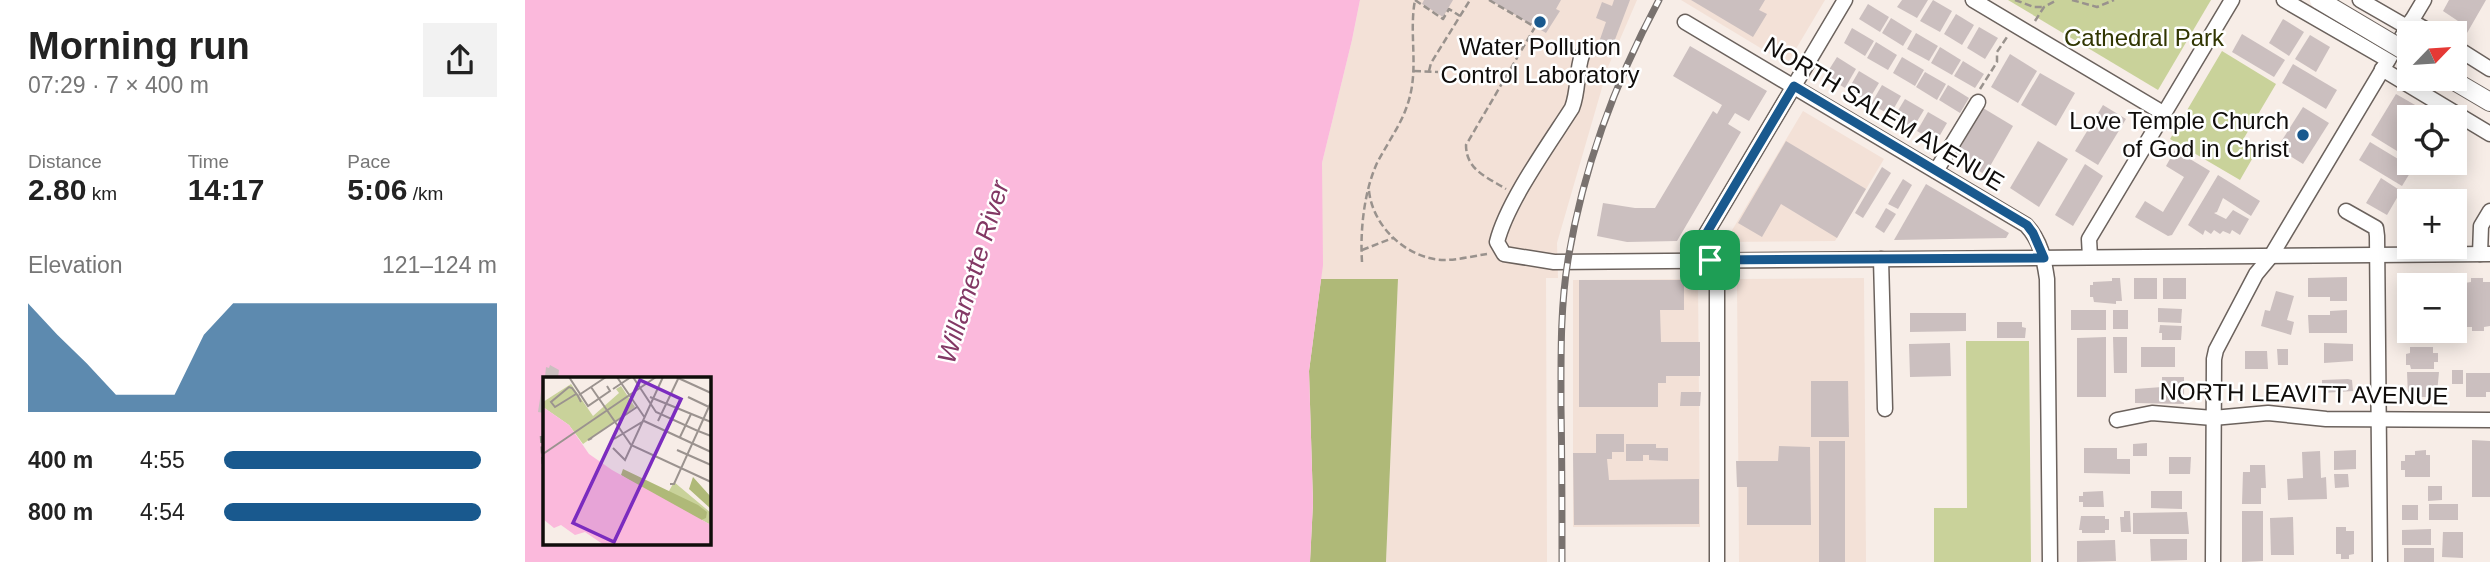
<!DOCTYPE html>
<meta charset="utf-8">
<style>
:root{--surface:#fff;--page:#f2f2f2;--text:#222;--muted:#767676;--accent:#19598e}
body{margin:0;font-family:Arial,sans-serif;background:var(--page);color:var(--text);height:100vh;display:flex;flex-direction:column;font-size:26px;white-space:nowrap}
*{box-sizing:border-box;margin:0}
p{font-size:23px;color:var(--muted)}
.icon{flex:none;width:38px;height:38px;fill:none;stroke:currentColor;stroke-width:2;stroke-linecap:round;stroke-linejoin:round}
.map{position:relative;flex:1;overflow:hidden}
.drawer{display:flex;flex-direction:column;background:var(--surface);width:525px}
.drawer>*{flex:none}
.needle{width:46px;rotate:65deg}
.fabs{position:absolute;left:1872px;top:21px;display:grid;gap:14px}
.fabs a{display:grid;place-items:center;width:70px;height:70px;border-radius:0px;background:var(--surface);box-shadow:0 4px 18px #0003;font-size:35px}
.pin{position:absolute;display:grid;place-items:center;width:60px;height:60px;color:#fff;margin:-30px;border-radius:14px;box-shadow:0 4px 10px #0006}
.round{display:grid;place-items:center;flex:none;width:74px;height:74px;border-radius:0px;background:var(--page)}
.summary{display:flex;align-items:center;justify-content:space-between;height:119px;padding:0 28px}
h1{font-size:38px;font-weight:800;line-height:52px}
.stats{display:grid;grid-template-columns:repeat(3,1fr);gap:10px;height:119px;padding:7px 28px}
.stats div{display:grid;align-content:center}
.stats b{font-size:30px;font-weight:800}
.stats small{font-size:19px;font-weight:400}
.stats p{font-size:19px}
.chart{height:196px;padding:14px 28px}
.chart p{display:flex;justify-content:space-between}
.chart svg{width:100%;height:126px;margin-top:7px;fill:var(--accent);opacity:.7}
ul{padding:0 28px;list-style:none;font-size:23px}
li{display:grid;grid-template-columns:112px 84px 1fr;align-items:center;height:52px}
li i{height:18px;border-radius:9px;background:var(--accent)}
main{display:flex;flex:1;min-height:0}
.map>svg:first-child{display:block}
</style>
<main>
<section class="drawer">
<div class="summary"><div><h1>Morning run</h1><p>07:29 · 7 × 400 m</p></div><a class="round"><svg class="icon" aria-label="share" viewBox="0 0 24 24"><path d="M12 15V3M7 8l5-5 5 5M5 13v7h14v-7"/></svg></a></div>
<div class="stats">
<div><p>Distance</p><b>2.80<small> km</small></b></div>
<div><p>Time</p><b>14:17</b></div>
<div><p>Pace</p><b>5:06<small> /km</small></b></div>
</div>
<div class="chart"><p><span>Elevation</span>121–124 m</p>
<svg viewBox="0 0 160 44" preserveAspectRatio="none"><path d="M0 44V6L10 17L20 27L30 38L40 38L50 38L60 17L70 6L80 6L90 6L100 6L110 6L120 6L130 6L140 6L150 6L160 6V44z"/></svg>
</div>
<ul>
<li><b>400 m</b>4:55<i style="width:94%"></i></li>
<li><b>800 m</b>4:54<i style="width:94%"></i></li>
</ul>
</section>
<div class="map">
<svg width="1965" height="562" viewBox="0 0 1965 562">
<rect width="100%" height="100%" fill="#f7ede7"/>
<g fill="#f3e1d7">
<polygon points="835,0 1112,0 1083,67 1032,243 1033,278 1021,278 1022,562 861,562 873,279 796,279 797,163 827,40"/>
<polygon points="1156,0 1300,0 1262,64"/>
<polygon points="1278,111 1359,159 1310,241 1200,242"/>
<polygon points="1339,278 1341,562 1214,562 1212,279"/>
<polygon points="1173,279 1175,527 1048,527 1048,280"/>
</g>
<g fill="#c9d29a">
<polygon points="1483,0 1686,0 1633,90"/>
<polygon points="1697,51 1751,84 1719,138 1734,147 1715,180 1645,139"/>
<polygon points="1441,341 1504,341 1506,562 1409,562 1409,508 1442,508"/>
</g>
<polygon fill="#afb978" points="796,279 873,279 861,562 785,562 788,503 784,371"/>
<path fill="#fbb9dc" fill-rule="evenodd" d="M0 0H835L827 40 797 163 798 265 784 371 788 503 785 562H0ZM19 378H184V543H19Z"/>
<g fill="#cbbfbf">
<polygon points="899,0 928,0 918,17 897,4"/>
<polygon points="965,0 1036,0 1031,9 1035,11 1021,33"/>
<polygon points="1089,0 1105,0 1086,50 1073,45 1081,22 1071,18 1077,2 1087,6"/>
<polygon points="1166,0 1240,0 1234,10 1242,14 1228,37"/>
<polygon points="1377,0 1403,0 1392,18 1372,7"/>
<polygon points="1408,0 1427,11 1415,32 1395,21"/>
<polygon points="1924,0 1961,0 1942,33 1933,28 1936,23 1918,11"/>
<polygon points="1343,4 1364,17 1355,32 1334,19"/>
<polygon points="1431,14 1449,25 1437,45 1419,34"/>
<polygon points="1366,18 1387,31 1378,46 1357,33"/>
<polygon points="1758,19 1779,32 1764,56 1744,43"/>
<polygon points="1454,27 1473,38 1460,59 1442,48"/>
<polygon points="1327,28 1349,41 1340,56 1319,43"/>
<polygon points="1391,33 1413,46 1404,61 1382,49"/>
<polygon points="1717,34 1760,60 1749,77 1707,52"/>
<polygon points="1785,35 1805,47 1791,72 1770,59"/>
<polygon points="1351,42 1372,55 1363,70 1342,58"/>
<polygon points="1165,46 1242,91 1224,121 1210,113 1203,124 1216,132 1152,241 1102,242 1072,236 1078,203 1110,208 1130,208 1188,111 1192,114 1197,105 1148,76"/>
<polygon points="1415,47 1436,60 1427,75 1406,63"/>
<polygon points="1485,54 1512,71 1493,103 1466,87"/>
<polygon points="1312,57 1331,69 1320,88 1300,76"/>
<polygon points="1377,57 1399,70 1390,86 1368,73"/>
<polygon points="1438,61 1459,74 1450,88 1429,76"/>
<polygon points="1768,64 1812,90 1801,109 1757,83"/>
<polygon points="1334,71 1354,83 1343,101 1323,90"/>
<polygon points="1400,72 1421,84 1412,100 1391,87"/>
<polygon points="1515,73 1550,93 1531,126 1496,105"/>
<polygon points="1357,85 1376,96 1365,115 1346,104"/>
<polygon points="1423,85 1444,98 1435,113 1414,100"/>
<polygon points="1871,94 1897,109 1892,117 1885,117 1885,129 1872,151 1846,135"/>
<polygon points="1380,99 1399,110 1388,128 1369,117"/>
<polygon points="1578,105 1601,119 1573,165 1550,151"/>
<polygon points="1778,107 1804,123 1778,164 1752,148"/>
<polygon points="1458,108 1488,126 1460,175 1431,155"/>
<polygon points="1403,112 1422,123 1411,142 1392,131"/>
<polygon points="1261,141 1341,189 1312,238 1256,204 1237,237 1213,223"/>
<polygon points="1513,141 1543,159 1514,207 1485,188"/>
<polygon points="1845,142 1888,168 1877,186 1834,160"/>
<polygon points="1650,150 1685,171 1647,235 1643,236 1610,217 1620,201 1638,212 1659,177 1641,166"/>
<polygon points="1560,164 1578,176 1548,226 1530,215"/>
<polygon points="1357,167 1366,173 1338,218 1330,213"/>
<polygon points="1693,175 1735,201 1726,216 1698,198 1692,212 1689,213 1701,219 1708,210 1724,219 1715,235 1707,230 1705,234 1698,231 1695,234 1689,230 1686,234 1680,230 1678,235 1663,225"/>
<polygon points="1856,178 1876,191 1862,215 1841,203"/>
<polygon points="1378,179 1387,185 1373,209 1363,204"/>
<polygon points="1401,184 1484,233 1481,238 1369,240"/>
<polygon points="1361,208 1371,214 1359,233 1350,227"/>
<polygon points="1822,277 1822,301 1805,301 1805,297 1783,297 1783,278"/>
<polygon points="1587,278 1595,278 1597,301 1591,301 1591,304 1569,302 1568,297 1565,297 1565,285 1568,285 1568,282 1587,281"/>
<rect x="1609" y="278" width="23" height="21"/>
<rect x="1638" y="278" width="23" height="21"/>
<polygon points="1946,278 1958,278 1958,282 1965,282 1965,326 1959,327 1959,331 1947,331 1947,327 1940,327 1939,283 1946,282"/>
<polygon points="1054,280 1159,280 1159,310 1135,310 1136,342 1175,342 1175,376 1141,376 1141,383 1133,383 1133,407 1054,407"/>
<polygon points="1876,281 1897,281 1897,285 1885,285 1885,333 1877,333"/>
<polygon points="1751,291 1769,296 1762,320 1769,322 1766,335 1736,326 1740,310 1745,311"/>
<polygon points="1633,308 1657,309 1656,323 1633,322"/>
<rect x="1546" y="310" width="35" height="20"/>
<rect x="1588" y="310" width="15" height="19"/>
<polygon points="1822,310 1822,333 1784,333 1783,315 1805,315 1805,311"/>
<polygon points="1385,313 1441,313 1441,331 1385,332"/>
<polygon points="1472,322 1497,322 1497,327 1501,328 1500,338 1472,338"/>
<polygon points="1635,325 1657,326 1656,340 1637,340 1637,333 1634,333"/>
<polygon points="1581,337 1581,397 1552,397 1552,338"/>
<polygon points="1588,337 1602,337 1602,373 1589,373"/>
<polygon points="1425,343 1426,376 1385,377 1384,344"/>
<polygon points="1799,343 1828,344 1828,361 1799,363"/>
<rect x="1616" y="347" width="34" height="20"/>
<polygon points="1885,347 1908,347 1908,353 1913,353 1913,362 1909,362 1909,369 1886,369 1885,365 1881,365 1881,354 1885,353"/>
<polygon points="1752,349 1763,349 1763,365 1753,365"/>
<polygon points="1720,351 1742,351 1743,369 1720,369"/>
<polygon points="25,365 34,370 33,378 20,377 21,367 24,368"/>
<rect x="1927" y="370" width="11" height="14"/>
<polygon points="1882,372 1914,372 1912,393 1902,393 1903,397 1883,397"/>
<polygon points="1941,373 1965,373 1965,392 1961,392 1961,397 1941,397"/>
<polygon points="1637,377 1659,377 1659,404 1610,403 1610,389 1637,387"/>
<polygon points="18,379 19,379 19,413 13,412"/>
<polygon points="1823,379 1827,380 1828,391 1797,393 1797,380"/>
<polygon points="1286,381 1323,381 1324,437 1286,437"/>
<polygon points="1156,392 1176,392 1175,406 1155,406"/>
<polygon points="1071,434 1099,434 1099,452 1087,452 1087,459 1082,459 1084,480 1174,479 1174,524 1049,525 1048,453 1071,453"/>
<polygon points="1947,440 1965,441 1965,497 1947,497"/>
<rect x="1294" y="441" width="26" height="121"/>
<polygon points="1622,443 1622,456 1608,456 1608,444"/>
<polygon points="1101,444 1131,444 1131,448 1143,448 1143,461 1124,460 1124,455 1118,455 1118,461 1101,461"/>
<polygon points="1254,446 1285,447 1286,525 1222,525 1222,487 1212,487 1211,461 1253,461"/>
<polygon points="1559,448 1592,448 1592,459 1605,459 1605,474 1559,473"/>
<polygon points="1831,450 1831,469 1809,470 1809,451"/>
<polygon points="1901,450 1901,455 1905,455 1905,477 1880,477 1880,470 1876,470 1876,461 1880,461 1880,455 1890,455 1890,451"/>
<polygon points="1795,451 1796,478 1801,477 1802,499 1763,500 1762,479 1778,478 1777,452"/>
<polygon points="1644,457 1666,457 1665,474 1644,474"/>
<polygon points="1725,465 1740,465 1741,488 1736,488 1736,504 1717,504 1718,472 1725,472"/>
<polygon points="1809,474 1823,474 1824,487 1810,488"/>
<polygon points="1903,486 1917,486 1917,500 1903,501"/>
<polygon points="1578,491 1579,507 1558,507 1558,502 1554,502 1554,496 1558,496 1558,492"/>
<polygon points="1626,491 1657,491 1657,509 1626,508"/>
<rect x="1904" y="504" width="29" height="16"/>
<rect x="1877" y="505" width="16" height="15"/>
<polygon points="1599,511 1605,511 1606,532 1596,532 1595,517 1599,517"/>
<polygon points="1717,511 1738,511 1738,561 1717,562"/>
<polygon points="1662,512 1664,534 1608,534 1608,513"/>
<polygon points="1556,516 1580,516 1580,519 1584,519 1584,530 1580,530 1580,533 1557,533 1557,530 1554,530"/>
<polygon points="1768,517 1769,555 1746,555 1745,518"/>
<polygon points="1811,527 1821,527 1821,531 1829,531 1829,554 1824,555 1824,559 1816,559 1816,554 1811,554"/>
<polygon points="1906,529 1906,545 1877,545 1877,530"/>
<polygon points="1918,532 1938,532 1938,558 1917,557"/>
<polygon points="1625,539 1662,539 1662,560 1626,561"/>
<polygon points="1590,540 1591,561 1552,562 1552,541"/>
<rect x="1879" y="548" width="30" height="14"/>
</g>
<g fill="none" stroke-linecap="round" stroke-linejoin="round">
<defs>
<g id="minor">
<polyline points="1448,0 1638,113"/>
<polyline points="1759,0 1863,60"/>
<polyline points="1835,0 1882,27"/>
<polyline points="1886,21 1907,33"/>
<path d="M1160 22 1501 225C1516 241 1519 259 1522 279L1525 562"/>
<polyline points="1930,47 1965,69"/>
<path d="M1057 55C1051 72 1054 90 1047 108 1024 144 982 202 972 242L979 254 1029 262 1965 254"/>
<polyline points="1857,69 1965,134"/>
<polyline points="1411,171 1453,102"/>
<polyline points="1821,211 1851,228 1852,236 1855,562"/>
<polyline points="1955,254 1956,226 1965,211"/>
<polyline points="1565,257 1564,239 1707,0"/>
<polyline points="1356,259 1360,409"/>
<polyline points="1592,420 1627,413 1688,418 1743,413 1801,419 1965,420"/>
<polyline points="1192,562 1192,282 1178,239 1320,0"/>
<polyline points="1688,562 1689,359 1691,350 1731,274 1746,256 1899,0"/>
</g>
<polyline id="major" points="1926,79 1965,102"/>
</defs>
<use href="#minor" stroke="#6b625d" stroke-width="17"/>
<use href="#major" stroke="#6b625d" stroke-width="20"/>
<g stroke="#99928d" stroke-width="2.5" stroke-dasharray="7 3.5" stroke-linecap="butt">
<polyline points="890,0 918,19 924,9 935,16"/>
<path d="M964 0 1010 27 941 145C941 170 962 177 981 189"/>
<polyline points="1490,0 1509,7 1519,7"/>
<polyline points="1547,0 1572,7 1589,0"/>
<polyline points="1510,21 1519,7 1532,0"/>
<polyline points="889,71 913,72"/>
<polyline points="904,71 906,63 945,0"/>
<polyline points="1455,89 1472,62 1472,52 1482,37"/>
<path d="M844 191C848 227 882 259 919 260 933 260 948 256 962 254"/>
<polyline points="837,250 868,238"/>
<path d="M837 262C835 230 839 192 852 163 864 140 879 121 885 96 893 64 884 32 890 0"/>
<polyline points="16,436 19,483"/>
</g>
<use href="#minor" stroke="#fff" stroke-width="14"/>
<use href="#major" stroke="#fff" stroke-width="18"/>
<defs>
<path id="rail" d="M1037 562C1037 511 1037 459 1036 408 1036 359 1035 308 1043 260 1058 168 1090 82 1134 0"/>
</defs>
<use href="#rail" stroke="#79726f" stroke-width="7"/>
<use href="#rail" stroke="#fff" stroke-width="4.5" stroke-dasharray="13" stroke-linecap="butt"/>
<defs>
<polyline id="major-bridge" points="1794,0 1885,54"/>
</defs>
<use href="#major-bridge" stroke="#6b625d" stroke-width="20" stroke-linecap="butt"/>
<use href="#major-bridge" stroke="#fff" stroke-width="18"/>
</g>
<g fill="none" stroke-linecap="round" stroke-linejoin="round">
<defs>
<polygon id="route" points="1269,86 1502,225 1508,233 1519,258 1185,260 1178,239"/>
</defs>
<use href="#route" stroke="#fff" stroke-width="14"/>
<use href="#route" stroke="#19598e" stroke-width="9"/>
</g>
<g fill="#19598e" stroke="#fff" stroke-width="2.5">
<circle cx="1015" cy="22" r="7"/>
<circle cx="1778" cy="135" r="7"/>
</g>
<g text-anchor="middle" stroke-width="5" stroke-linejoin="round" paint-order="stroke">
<g font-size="24" fill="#313602" stroke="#fff">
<text x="1619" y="46">Cathedral Park</text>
</g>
<g font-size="24" fill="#100d0b" stroke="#fff">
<text x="1015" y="55">Water Pollution<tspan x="1015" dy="28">Control Laboratory</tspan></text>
<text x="1764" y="129" text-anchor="end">Love Temple Church<tspan x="1764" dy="28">of God in Christ</tspan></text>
</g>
<g font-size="24" fill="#100d0b" stroke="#fff">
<text transform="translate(1359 114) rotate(31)" y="8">NORTH SALEM AVENUE</text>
<text transform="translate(1779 394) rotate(1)" y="8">NORTH LEAVITT AVENUE</text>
</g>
<g font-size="26" font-style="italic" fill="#833865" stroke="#fff">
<text transform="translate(448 272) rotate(-73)" y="9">Willamette River</text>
</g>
</g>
<g transform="translate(18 377)">
<rect width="168" height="168" fill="#f7ede7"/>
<path d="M28 7 50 39 76 16 73 12 78 9 92 30 40 67 26 48 0 30V25ZM131 105 168 136V148L121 123Z" fill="#c9d29a"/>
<path d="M80 92 155 128 164 135 163 141 156 144 84 102 78 98ZM150 100 168 120V132L146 112Z" fill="#afb978"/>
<path d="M0 30 26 48 46 77 69 93 168 148V168H61L42 155 32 158 18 148 11 151 0 142Z" fill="#fbb9dc"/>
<path fill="none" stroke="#9b938f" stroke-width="2" d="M26 0 45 29 67 14 64 9M74 0 102 41M90 0 113 35 155 54 131 107H127M133 0 168 16M48 10 88 68 168 105M70 12 88 0M33 17 12 30 8 25 26 10 29 11 35 19 38 25M36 18 63 0M107 20 168 45M145 20 166 30M168 25 155 54 168 59M115 44 135 2M137 60 148 37M49 61 45 63 94 30M71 62 101 44 168 75M70 71 82 83 120 0M134 73 168 88M0 77 113 0"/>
<path fill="#7b2cbf" fill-opacity="0.15" stroke="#7b2cbf" stroke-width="3.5" d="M97 3 138 22 71 165 30 146Z"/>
<rect width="168" height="168" fill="none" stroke="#100d0b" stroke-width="3.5"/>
</g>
</svg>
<div class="fabs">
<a><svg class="needle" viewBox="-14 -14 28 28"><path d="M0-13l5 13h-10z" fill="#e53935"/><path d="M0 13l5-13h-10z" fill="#767676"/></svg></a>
<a><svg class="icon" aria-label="locate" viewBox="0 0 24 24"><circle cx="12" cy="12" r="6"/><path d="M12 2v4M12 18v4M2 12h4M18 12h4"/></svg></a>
<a>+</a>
<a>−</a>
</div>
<div class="pin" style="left:1185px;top:260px;background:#1e9e55"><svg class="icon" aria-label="arrive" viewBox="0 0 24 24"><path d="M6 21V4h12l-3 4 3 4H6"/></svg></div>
</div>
</main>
